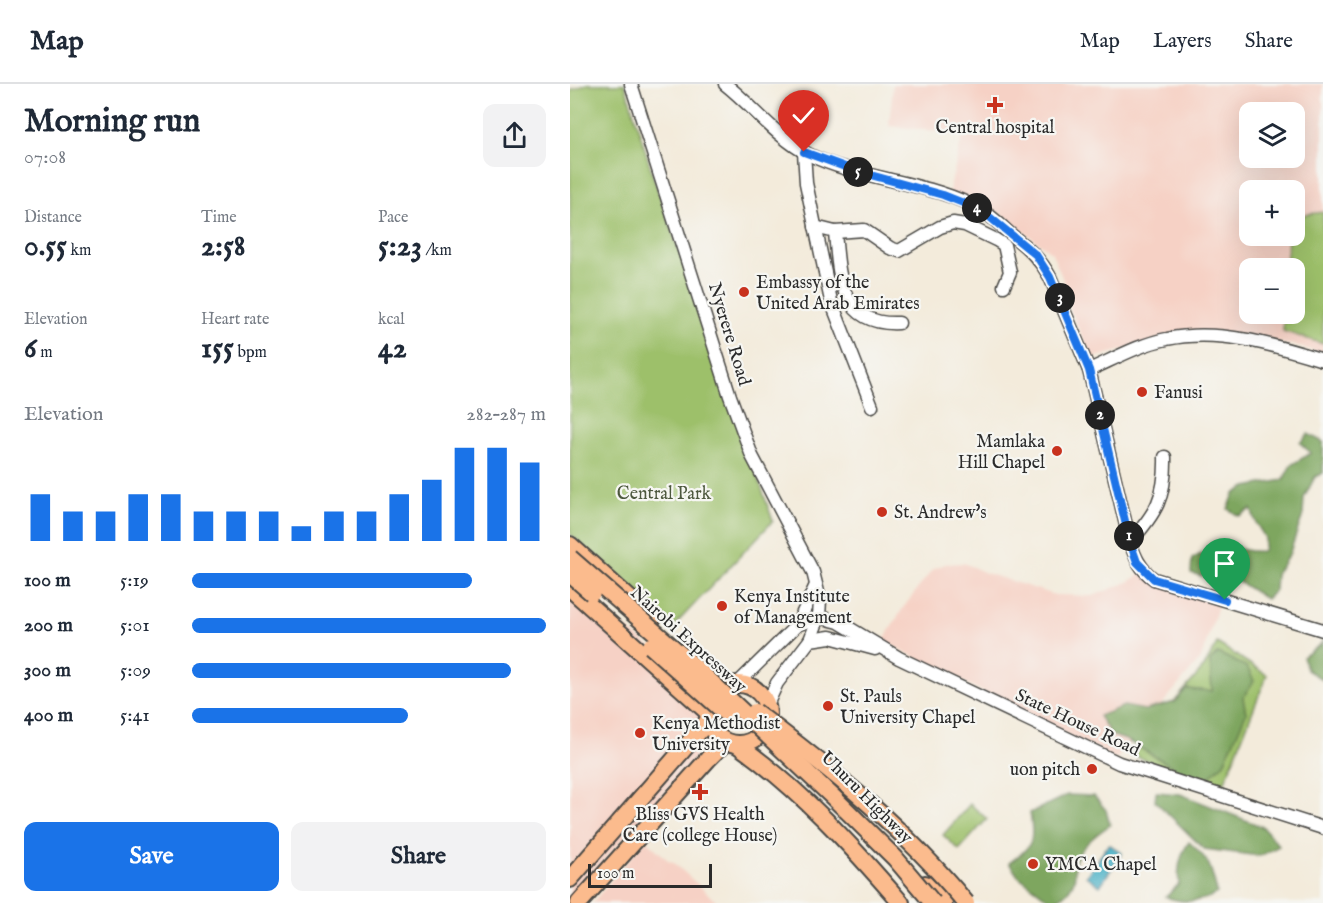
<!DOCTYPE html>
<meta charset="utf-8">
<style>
:root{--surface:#fff;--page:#f2f2f3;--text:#1f2937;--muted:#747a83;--line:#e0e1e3;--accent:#1a73e8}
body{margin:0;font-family:"IM FELL English",serif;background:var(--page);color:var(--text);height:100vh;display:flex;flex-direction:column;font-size:22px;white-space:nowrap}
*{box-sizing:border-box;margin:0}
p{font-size:20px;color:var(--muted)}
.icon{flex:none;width:33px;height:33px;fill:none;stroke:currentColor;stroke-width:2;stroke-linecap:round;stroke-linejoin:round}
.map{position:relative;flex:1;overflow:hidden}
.side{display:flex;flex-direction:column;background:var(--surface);width:570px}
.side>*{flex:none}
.controls{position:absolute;left:669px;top:18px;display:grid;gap:12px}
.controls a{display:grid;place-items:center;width:66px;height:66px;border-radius:12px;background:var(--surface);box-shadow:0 6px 24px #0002;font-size:30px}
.scale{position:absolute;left:18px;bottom:15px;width:124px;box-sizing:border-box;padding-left:6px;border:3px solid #2b2b2b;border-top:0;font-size:16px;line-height:21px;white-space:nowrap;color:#2b2b2b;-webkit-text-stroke:4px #f6f6f2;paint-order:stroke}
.pin{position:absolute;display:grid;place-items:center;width:51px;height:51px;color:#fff;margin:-62px -26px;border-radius:50% 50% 50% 0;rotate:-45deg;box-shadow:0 0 6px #0007}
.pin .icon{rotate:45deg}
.km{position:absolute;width:30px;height:30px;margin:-15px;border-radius:50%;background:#222;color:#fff;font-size:16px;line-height:30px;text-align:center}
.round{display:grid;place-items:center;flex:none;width:63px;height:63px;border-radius:12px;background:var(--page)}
.head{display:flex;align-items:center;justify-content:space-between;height:102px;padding:0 24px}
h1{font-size:33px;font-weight:800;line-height:45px}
.metrics{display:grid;grid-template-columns:repeat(3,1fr);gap:9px;height:102px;padding:6px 24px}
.metrics div{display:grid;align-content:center}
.metrics b{font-size:30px;font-weight:800}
.metrics small{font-size:16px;font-weight:400}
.metrics p{font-size:16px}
.chart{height:168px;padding:12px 24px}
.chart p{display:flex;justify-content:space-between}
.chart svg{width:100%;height:108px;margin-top:6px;stroke:var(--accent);stroke-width:6}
.action{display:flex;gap:12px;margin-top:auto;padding:12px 24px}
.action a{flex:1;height:69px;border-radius:12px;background:var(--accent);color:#fff;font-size:24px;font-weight:800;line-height:69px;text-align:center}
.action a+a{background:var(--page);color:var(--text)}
ul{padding:0 24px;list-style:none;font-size:20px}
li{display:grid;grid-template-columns:96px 72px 1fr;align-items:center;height:45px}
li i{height:15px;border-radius:8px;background:var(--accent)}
header{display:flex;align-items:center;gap:36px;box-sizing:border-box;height:84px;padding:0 30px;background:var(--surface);border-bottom:2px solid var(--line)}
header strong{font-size:28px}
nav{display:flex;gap:33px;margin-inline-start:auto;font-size:21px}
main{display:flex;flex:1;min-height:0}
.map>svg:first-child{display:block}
</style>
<header>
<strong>Map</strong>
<nav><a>Map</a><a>Layers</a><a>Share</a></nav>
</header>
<main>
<section class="side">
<div class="head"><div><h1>Morning run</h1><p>07:08</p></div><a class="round"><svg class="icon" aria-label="share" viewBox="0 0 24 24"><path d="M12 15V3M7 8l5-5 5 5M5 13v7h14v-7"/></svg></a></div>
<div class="metrics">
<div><p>Distance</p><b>0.55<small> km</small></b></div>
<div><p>Time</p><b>2:58</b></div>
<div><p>Pace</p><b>5:23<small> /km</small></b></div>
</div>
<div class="metrics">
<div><p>Elevation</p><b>6<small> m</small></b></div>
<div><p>Heart rate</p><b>155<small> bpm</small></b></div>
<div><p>kcal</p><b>42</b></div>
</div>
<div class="chart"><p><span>Elevation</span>282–287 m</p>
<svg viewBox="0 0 160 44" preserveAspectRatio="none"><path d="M5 44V25M15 44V32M25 44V32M35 44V25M45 44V25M55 44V32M65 44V32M75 44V32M85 44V38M95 44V32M105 44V32M115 44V25M125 44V19M135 44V6M145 44V6M155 44V12"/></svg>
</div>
<ul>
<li><b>100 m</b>5:19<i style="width:79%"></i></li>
<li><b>200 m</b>5:01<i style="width:100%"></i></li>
<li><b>300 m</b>5:09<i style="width:90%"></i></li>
<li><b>400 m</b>5:41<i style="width:61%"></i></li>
</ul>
<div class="action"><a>Save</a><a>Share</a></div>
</section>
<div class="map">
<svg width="753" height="819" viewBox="0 0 753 819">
<rect width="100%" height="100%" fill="#f6f6f2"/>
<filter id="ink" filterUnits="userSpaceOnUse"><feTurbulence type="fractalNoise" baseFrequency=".0167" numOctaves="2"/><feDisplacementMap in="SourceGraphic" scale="12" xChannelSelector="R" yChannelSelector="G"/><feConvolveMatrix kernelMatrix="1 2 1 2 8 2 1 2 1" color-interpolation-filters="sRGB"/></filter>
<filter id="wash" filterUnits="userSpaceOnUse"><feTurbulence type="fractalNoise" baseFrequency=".008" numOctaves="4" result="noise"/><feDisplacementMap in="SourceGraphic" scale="24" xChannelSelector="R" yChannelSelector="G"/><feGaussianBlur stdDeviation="1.35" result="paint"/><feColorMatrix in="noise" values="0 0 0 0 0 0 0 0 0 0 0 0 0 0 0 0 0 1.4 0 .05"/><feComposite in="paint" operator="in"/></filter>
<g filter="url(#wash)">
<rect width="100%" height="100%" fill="#f3ebdb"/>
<g fill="#f6d1c5" fill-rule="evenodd">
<path d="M323 0H753V270L724 261 665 255 585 258 522 274 500 225 501 215 482 169 429 128 379 108 393 50 319 42ZM680 28H724V74H680ZM680 106H724V152H680ZM680 184H724V230H680Z"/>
<polygon points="394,479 416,489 485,511 523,512 558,498 572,490 649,519 631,574 546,675 313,557 333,524 362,486 375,480"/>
<polygon points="0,491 47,537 122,595 155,634 149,646 0,815"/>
<polygon points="76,756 99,777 103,778 148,819 22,819"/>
</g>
<g fill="#9dc06a" stroke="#64764a" stroke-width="1.5">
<polygon points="17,0 55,0 85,98 203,437 103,543 0,450 0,7"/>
<polygon points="753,128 753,260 713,247 714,230 724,230 724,184 716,184 718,152 724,152 725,132"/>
<polygon points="647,559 697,591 652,705 560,670 634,583"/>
<polygon points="400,720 417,735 389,766 373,751"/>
</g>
<g fill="#7ea65e" stroke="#546844" stroke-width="1.5">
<path d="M738 350 753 358V389L745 393 734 414 733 431 728 445 719 471 706 490 705 506 696 515 658 491 635 493 621 489 622 475 651 459C669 464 673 468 693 467L695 454 686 439 681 425 669 432 658 425 664 410 676 403 713 396 721 381 741 369 730 359Z"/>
<polygon points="753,555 753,596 737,586 733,573 751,560"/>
<polygon points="648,569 677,583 684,597 673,614 676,629 654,679 638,694 608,686 556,656 541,651 529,632 554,622 575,626 605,618 616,605 642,607 640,577"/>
<polygon points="586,708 610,710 693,743 709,762 690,772 634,765 585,717"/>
<path d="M497 711 524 712 536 726 540 741C528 749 512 761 506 775 504 779 505 784 505 789 505 802 494 812 483 818L448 792 439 779C462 763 465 758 460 729Z"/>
<path d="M619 758C640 776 641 782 647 809 633 819 611 819 596 813L609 800C607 784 610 771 619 758Z"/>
</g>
<polygon fill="#45aec4" stroke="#386c78" stroke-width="1.5" points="539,760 552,769 530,802 516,792"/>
</g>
<g filter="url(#ink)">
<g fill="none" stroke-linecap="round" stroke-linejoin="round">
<defs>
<g id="minor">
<polyline points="61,0 160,312 182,372 243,488 250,516 249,533 240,556 207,599 197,621"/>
<path d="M155 0C183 22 206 53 238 70 291 97 363 97 412 127 424 133 433 144 444 153 459 165 470 175 480 193L519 286 560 458C565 473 570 485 584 495L753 546"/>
<polyline points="234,68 236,99 261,217 302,322"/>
<polyline points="245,143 265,148 294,146 320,164 329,167 370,143 383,139 395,141 426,156 434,161 440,188 434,202"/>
<path d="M265 148C269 193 270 242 329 239"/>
<path d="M519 286C544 275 570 260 597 255 649 244 704 261 753 276"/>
<path d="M560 458C586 429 596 413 595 373"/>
<polyline points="227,541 246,501"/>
<polyline points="240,556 260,553 305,565"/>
<polyline points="166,601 227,541 249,533 269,538 329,574 549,679 753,744"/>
</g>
<g id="highway">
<polyline points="0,461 82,535"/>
<polyline points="0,504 138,628"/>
<circle cx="168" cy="630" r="30"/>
<path d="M168 661C230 705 282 762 331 819"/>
<polyline points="0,795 139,636"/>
<polyline points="355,800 374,819"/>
<polyline points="9,819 138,675 155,658"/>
</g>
</defs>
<use href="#minor" stroke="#494845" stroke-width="15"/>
<use href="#highway" stroke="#494845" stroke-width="20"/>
<use href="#minor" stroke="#fff" stroke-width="12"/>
<use href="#highway" stroke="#fbbb8d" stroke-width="16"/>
<defs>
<g id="highway-bridge">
<polyline points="0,474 126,584 263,713 325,774 363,819"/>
<polyline points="0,490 22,509"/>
<polyline points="81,562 158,631"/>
<path d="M185 628C261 685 335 745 396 819"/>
</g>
</defs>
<use href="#highway-bridge" stroke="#494845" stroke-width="20" stroke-linecap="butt"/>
<use href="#highway-bridge" stroke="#fbbb8d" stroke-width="16"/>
</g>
</g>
<g fill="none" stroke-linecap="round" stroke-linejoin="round" filter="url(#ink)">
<defs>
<polyline id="route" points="234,68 286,87 373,111 411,126 466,171 480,193 519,286 560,458 567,478 584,495 655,516"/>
</defs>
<use href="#route" stroke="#fff" stroke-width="12"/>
<use href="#route" stroke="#1a73e8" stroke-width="8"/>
</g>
<g fill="#c8321e" stroke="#f6f6f2" stroke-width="2">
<path d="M422 12h6v6h6v6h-6v6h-6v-6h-6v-6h6z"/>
<circle cx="174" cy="208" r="6"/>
<circle cx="572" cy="308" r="6"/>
<circle cx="487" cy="367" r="6"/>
<circle cx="312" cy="428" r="6"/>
<circle cx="152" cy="522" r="6"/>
<circle cx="258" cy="622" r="6"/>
<circle cx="70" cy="649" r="6"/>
<circle cx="522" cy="685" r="6"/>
<path d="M127 699h6v6h6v6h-6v6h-6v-6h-6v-6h6z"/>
<circle cx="463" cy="780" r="6"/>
</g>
<g text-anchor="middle" stroke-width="4.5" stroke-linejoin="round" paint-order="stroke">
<g font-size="18" fill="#2b2b2b" stroke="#f6f6f2" text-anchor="start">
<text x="425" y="49" text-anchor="middle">Central hospital</text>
<text x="186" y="204">Embassy of the<tspan x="186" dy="21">United Arab Emirates</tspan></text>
<text x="584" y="314">Fanusi</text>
<text x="475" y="363" text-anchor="end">Mamlaka<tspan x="475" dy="21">Hill Chapel</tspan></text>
<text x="324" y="434">St. Andrew's</text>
<text x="164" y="518">Kenya Institute<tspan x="164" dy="21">of Management</tspan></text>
<text x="270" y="618">St. Pauls<tspan x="270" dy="21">University Chapel</tspan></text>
<text x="82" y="645">Kenya Methodist<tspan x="82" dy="21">University</tspan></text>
<text x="510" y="691" text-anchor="end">uon pitch</text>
<text x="130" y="736" text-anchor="middle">Bliss GVS Health<tspan x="130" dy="21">Care (college House)</tspan></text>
<text x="475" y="786">YMCA Chapel</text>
</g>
<g font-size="18" fill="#2b2b2b" stroke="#f6f6f2">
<text transform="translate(160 250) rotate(73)" y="6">Nyerere Road</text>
<text transform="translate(119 555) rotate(42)" y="6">Nairobi Expressway</text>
<text transform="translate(508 638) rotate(25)" y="6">State House Road</text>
<text transform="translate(297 713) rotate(45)" y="6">Uhuru Highway</text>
</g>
<g font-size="18" fill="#4d583e" stroke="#f6f6f2">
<text x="94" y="415">Central Park</text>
</g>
</g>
</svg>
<div class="controls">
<a><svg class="icon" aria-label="layers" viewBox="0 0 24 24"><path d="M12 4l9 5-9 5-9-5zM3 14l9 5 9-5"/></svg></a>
<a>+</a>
<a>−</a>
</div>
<div class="scale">100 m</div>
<div class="pin" style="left:655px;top:516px;background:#1e9e55"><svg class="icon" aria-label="arrive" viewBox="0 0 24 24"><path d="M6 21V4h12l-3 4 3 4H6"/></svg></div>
<div class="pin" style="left:234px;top:68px;background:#d93025"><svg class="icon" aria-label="check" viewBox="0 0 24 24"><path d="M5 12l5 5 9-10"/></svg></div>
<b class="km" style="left:559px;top:452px">1</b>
<b class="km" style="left:530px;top:331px">2</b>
<b class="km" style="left:490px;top:214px">3</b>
<b class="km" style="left:407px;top:124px">4</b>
<b class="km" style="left:288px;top:88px">5</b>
</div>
</main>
